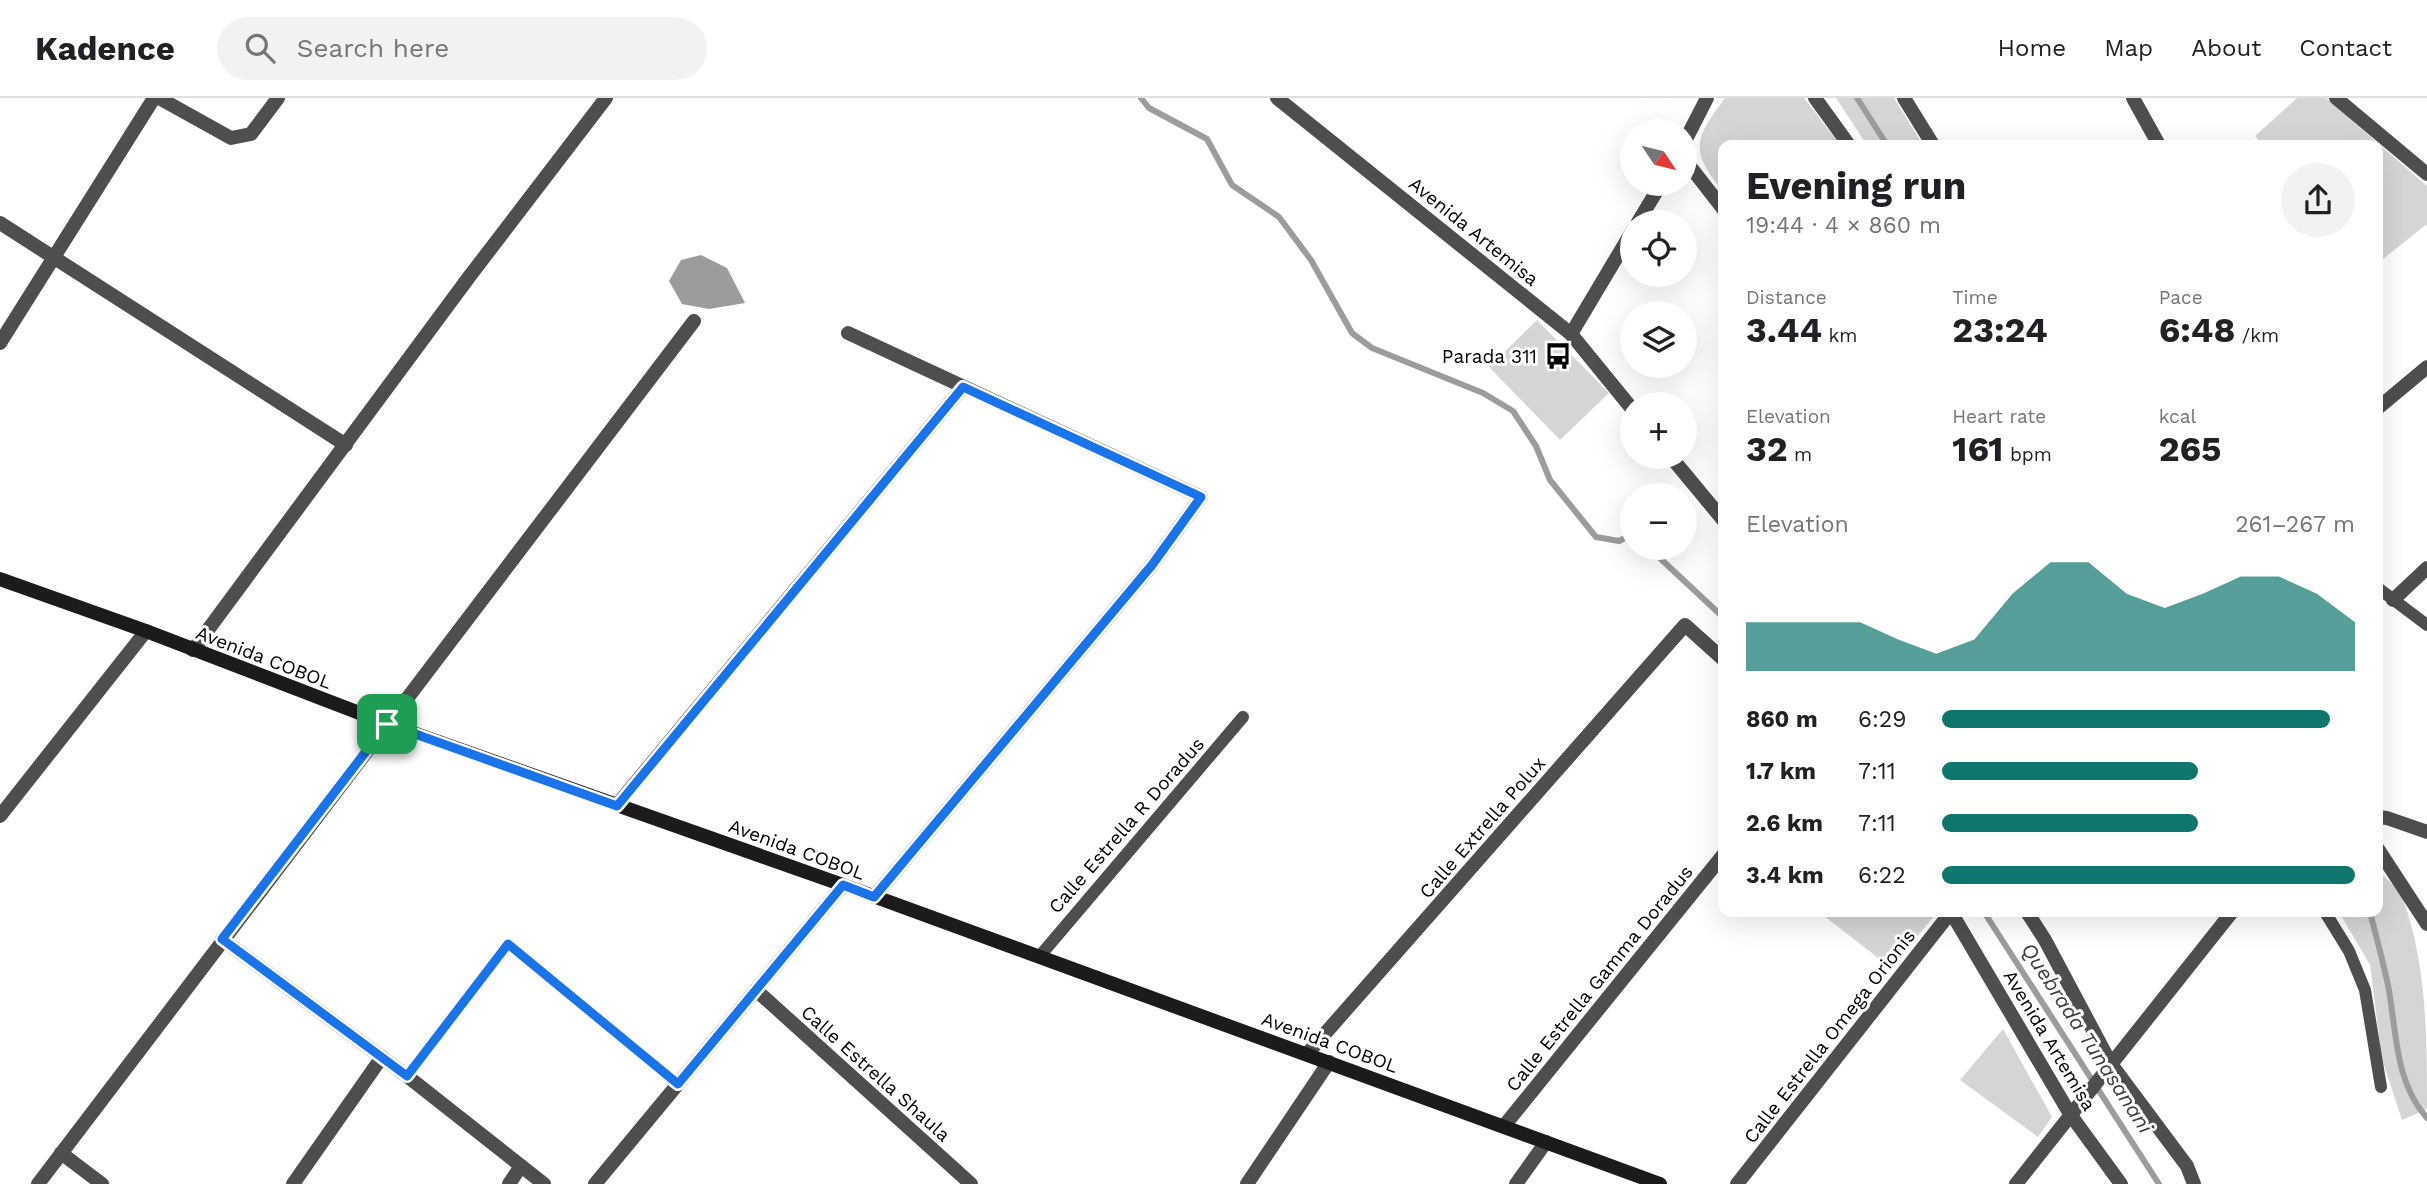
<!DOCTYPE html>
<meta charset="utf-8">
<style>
:root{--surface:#fff;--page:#f2f2f2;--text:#202124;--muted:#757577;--line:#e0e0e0;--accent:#0f766e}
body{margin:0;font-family:"Work Sans",sans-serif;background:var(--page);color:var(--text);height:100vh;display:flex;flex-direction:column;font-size:26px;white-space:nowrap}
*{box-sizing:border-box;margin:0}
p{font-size:23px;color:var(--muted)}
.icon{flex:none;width:38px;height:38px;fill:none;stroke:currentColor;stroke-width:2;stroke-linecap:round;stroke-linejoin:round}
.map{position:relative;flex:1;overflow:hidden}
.side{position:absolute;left:1718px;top:42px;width:665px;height:777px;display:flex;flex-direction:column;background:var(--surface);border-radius:14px;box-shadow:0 7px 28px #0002}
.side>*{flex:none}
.needle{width:46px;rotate:125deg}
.buttons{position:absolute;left:1620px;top:21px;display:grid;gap:14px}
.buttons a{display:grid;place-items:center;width:77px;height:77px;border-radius:50%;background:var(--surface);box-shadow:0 7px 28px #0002;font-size:35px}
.pin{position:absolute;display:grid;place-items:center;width:60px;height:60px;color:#fff;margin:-30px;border-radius:14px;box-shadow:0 4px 10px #0006}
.round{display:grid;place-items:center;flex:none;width:74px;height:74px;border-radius:37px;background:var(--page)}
.summary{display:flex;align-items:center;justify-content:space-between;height:119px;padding:0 28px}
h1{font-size:38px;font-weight:700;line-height:52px}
.figures{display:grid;grid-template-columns:repeat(3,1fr);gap:10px;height:119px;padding:7px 28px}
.figures div{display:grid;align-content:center}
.figures b{font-size:35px;font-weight:700}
.figures small{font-size:19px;font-weight:400}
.figures p{font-size:19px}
.chart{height:196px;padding:14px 28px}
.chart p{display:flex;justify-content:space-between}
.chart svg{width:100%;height:126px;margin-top:7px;fill:var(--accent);opacity:.7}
ul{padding:0 28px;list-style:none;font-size:23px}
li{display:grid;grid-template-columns:112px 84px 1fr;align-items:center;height:52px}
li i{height:18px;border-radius:9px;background:var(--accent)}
header{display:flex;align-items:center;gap:42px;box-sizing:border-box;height:98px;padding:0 35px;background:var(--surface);border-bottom:2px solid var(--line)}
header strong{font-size:33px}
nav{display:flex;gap:38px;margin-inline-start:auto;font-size:24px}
.search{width:490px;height:63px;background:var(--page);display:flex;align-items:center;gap:18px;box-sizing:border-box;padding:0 24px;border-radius:38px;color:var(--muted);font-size:26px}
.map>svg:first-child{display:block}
</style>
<header>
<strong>Kadence</strong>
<div class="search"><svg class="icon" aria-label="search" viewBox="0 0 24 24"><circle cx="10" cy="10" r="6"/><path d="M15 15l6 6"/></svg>Search here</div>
<nav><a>Home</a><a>Map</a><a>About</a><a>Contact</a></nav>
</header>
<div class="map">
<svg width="2427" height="1086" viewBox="0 0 2427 1086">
<rect width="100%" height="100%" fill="#fff"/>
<g fill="#d5d5d5">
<path d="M1725 0H1804L1840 47H1724V95C1690 52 1693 43 1725 0Z"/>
<polygon points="1836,0 1894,0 1923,47 1867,47"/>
<polygon points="2297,0 2326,0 2427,88 2427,126 2378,165 2378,47 2263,47 2255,38"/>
<polygon points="1537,222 1609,295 1560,342 1489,269"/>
<path d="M2378 772C2386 781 2398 790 2403 801 2427 867 2427 940 2427 1011L2402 1022 2382 961 2370 867 2339 814H2378Z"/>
<polygon points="1819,814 1932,814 1935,817 1891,870"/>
<polygon points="2003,931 2052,1019 2038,1039 1960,982"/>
</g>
<polygon fill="#9c9c9c" points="701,157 727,170 745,205 709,211 682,206 669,183 681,162"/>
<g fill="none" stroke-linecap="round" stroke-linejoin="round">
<g stroke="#9c9c9c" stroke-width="6">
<polyline points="1141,0 1149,10 1207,41 1232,87 1279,119 1311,162 1352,235 1372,250 1483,295 1513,313 1536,348 1550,382 1596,439 1619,443 1633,436"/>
<polyline points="1857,0 1887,47"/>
<polyline points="1649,450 1724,520"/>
<polyline points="1984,814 2159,1086"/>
<path d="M2370 814C2376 838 2383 863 2388 887 2397 933 2394 983 2427 1020"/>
</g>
<g stroke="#4e4e4e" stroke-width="12">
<polyline points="2378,490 2427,527"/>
<polyline points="2325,814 2349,853 2365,892 2381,989"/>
<polyline points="1039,859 1243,619"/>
<polyline points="407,978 508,846 678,986"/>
</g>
<g stroke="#4e4e4e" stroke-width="14">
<polyline points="159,0 231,40 251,36 278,0"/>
<polyline points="1277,0 1571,236 1633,312"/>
<polyline points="1815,0 1849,47"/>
<polyline points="1904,0 1933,47"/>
<polyline points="2133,0 2159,47"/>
<polyline points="2336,0 2427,76"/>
<polyline points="1685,43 1707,0"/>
<polyline points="1685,62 1724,112"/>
<polyline points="1638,124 1661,86"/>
<polyline points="0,125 346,347"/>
<polyline points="848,235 1201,399 1152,467 874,799"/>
<polyline points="1571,236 1633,132"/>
<polyline points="0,245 154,0"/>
<polyline points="2378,310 2427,269"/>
<polyline points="1671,359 1724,423"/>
<polyline points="2393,502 2427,470"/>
<polyline points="193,552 469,179 606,0"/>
<polyline points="617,707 963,289"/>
<polyline points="0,718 146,533"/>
<polyline points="2378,719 2387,720 2427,734"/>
<polyline points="2378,751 2427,826"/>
<polyline points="1951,814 2070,1016 2121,1086"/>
<polyline points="2027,814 2045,842 2111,966 2187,1068 2194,1086"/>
<polyline points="222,841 407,978 544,1086"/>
<polyline points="756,892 971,1086"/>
<polyline points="1307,956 1685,527 1724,562"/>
<polyline points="1504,1028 1724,756"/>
<polyline points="61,1055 102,1086"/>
<polyline points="38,1086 694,223"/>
<polyline points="293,1086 382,959"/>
<polyline points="509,1086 521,1068"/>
<polyline points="1247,1086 1329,964"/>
<polyline points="1516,1086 1546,1044"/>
<polyline points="1737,1086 1951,814"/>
<polyline points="2016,1086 2232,814"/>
</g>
<polyline stroke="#4e4e4e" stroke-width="14" points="595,1086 843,787"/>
<polyline stroke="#1b1b1b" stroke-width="14" points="0,481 146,533 388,626 843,787 1660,1086"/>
</g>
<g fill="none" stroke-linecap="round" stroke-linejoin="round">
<defs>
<polygon id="route" points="963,289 1201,399 1152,467 874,799 843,787 678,986 508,846 407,978 222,841 387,626 617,708"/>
</defs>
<use href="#route" stroke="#fff" stroke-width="14"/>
<use href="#route" stroke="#1a73e8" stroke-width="9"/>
</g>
<defs>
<symbol id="bus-bare" viewBox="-9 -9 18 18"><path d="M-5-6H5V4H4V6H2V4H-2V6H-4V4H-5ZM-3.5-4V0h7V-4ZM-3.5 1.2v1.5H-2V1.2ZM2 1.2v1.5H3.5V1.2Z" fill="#000" stroke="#fff" stroke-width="2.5" paint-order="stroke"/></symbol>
</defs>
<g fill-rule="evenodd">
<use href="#bus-bare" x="1539" y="239" width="38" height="38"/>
</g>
<g text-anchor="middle" stroke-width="6" stroke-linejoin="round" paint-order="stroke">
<g font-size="19" fill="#000" stroke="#fff">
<text transform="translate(1474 133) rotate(39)" y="7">Avenida Artemisa</text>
<text transform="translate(264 559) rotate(21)" y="7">Avenida COBOL</text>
<text transform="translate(1126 727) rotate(-49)" y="7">Calle Estrella R Doradus</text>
<text transform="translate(1482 729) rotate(-49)" y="7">Calle Extrella Polux</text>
<text transform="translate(797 751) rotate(20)" y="7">Avenida COBOL</text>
<text transform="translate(1599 880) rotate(-51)" y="7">Calle Estrella Gamma Doradus</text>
<text transform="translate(1829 938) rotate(-52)" y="7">Calle Estrella Omega Orionis</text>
<text transform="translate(2050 942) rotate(59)" y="7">Avenida Artemisa</text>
<text transform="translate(1330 944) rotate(20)" y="7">Avenida COBOL</text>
<text transform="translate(876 975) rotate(42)" y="7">Calle Estrella Shaula</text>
</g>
<g font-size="19" fill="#000" stroke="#fff" text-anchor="end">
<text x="1537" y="265">Parada 311</text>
</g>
<g font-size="21" font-style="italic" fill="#3d3d3d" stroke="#fff">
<text transform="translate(2087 940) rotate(57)" y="7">Quebrada Tunasanani</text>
</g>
</g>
</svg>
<div class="buttons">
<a><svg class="needle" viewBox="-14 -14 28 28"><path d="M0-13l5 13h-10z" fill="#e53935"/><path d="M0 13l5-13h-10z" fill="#757577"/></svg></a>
<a><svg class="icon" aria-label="locate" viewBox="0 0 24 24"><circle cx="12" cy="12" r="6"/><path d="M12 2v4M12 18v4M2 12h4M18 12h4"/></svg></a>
<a><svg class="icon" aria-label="layers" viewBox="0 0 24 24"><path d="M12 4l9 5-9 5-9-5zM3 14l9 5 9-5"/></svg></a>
<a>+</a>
<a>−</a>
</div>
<div class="pin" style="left:387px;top:626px;background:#1e9e55"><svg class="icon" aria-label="arrive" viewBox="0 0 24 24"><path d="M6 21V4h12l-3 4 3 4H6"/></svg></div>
<section class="side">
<div class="summary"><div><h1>Evening run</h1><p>19:44 · 4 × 860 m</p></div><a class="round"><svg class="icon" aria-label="share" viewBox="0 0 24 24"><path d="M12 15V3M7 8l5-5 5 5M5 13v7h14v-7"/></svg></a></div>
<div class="figures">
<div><p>Distance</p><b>3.44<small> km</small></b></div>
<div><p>Time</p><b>23:24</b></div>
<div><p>Pace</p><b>6:48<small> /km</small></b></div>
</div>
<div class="figures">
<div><p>Elevation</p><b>32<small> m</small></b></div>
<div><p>Heart rate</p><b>161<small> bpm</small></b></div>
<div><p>kcal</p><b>265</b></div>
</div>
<div class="chart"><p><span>Elevation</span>261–267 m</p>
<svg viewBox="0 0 160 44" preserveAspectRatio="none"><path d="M0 44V27L10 27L20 27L30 27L40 33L50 38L60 33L70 17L80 6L90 6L100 17L110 22L120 17L130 11L140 11L150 17L160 27V44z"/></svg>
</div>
<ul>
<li><b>860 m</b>6:29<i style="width:94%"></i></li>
<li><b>1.7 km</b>7:11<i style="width:62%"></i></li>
<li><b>2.6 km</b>7:11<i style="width:62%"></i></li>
<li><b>3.4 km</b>6:22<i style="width:100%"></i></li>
</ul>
</section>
</div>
